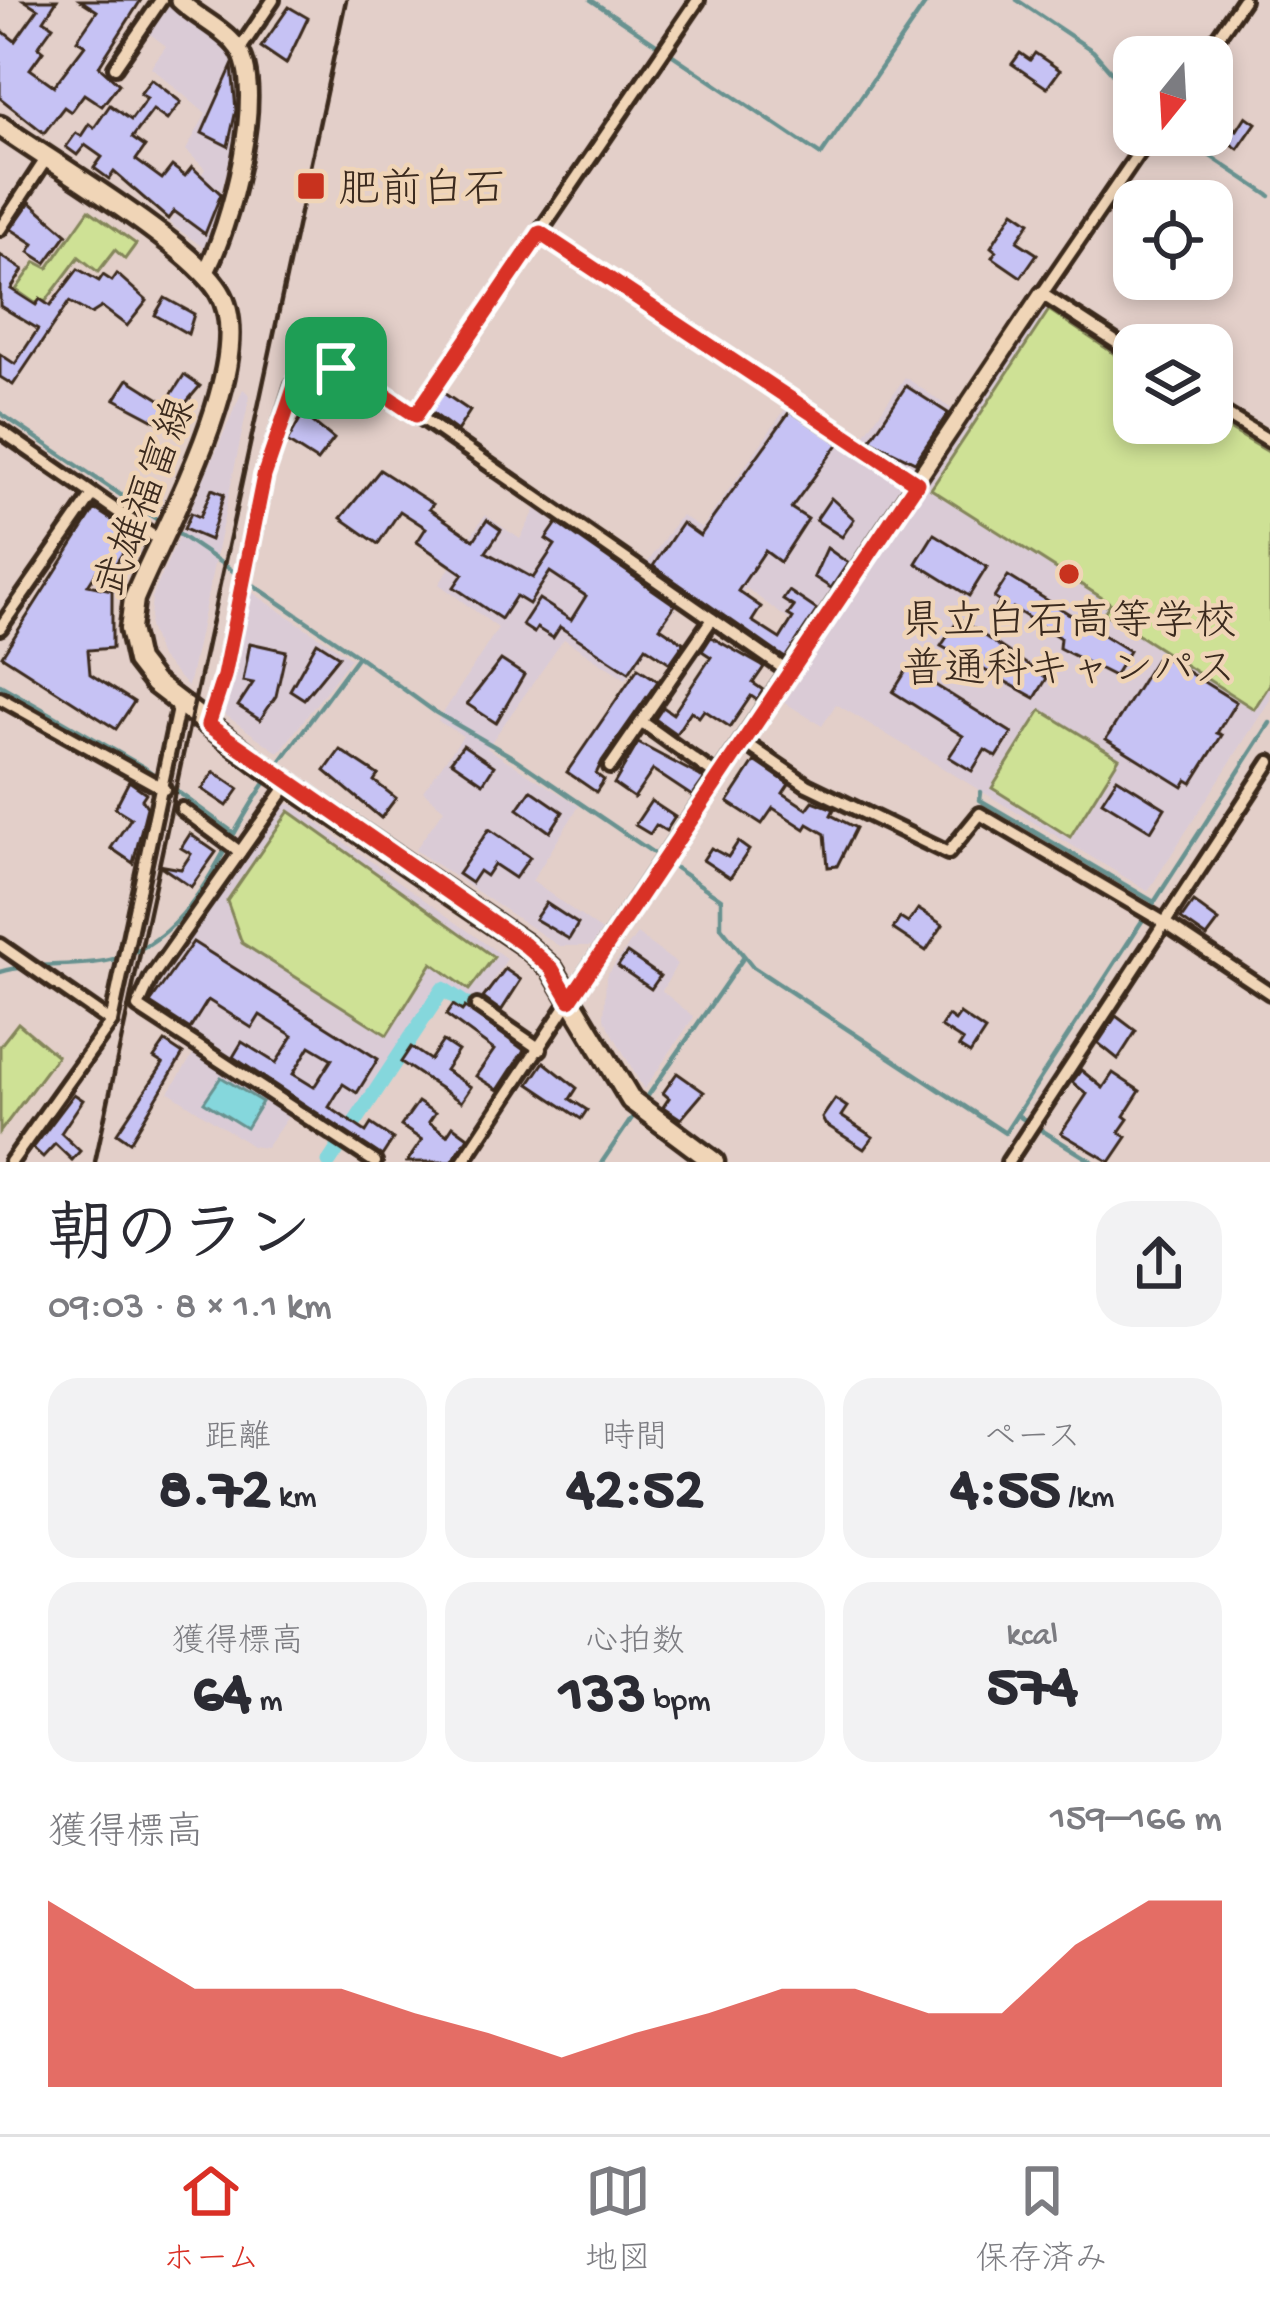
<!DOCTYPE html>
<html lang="ja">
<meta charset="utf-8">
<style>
:root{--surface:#fff;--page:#f2f2f3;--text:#2b2b33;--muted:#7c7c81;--line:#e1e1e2;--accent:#d93025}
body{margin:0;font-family:"Gochi Hand","Klee One",sans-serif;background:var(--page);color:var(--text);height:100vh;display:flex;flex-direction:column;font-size:45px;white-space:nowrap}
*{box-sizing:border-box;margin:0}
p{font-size:39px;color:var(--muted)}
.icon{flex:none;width:66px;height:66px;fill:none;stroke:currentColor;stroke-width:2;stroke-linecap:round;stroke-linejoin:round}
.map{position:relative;height:1162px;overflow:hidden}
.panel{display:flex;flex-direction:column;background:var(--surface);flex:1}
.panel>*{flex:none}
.needle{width:78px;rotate:198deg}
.buttons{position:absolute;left:1113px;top:36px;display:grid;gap:24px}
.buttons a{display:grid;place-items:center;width:120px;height:120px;border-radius:24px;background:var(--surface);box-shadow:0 6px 18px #0003;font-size:60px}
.pin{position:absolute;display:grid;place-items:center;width:102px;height:102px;color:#fff;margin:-51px;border-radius:24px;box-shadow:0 6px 18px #0006}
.round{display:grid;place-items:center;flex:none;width:126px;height:126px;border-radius:36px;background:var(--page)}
.headline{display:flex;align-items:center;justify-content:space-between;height:204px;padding:0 48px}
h1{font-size:66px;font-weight:700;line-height:90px}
.figures{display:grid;grid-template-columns:repeat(3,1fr);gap:18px;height:204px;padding:12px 48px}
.figures div{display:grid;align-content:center;border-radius:30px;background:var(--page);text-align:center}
.figures b{font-size:60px;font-weight:700}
.figures small{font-size:33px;font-weight:400}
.figures p{font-size:33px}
.chart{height:336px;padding:24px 48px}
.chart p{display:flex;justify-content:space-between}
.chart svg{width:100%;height:216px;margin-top:12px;fill:var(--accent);opacity:.7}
.tabs{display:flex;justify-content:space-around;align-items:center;height:168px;border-top:3px solid var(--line);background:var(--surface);font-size:33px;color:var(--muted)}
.tabs a{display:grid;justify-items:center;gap:6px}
.tabs .current{color:var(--accent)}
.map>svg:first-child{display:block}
</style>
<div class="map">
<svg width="1270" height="1162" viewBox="0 0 1270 1162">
<rect width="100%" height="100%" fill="#e3cfc9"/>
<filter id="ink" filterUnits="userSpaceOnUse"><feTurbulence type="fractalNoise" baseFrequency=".00833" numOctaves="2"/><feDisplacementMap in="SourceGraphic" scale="24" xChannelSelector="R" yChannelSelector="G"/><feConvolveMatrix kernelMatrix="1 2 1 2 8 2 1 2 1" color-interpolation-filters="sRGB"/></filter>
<g filter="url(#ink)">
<g fill="#dacbd6">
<polygon points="167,0 227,47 240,64 244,102 207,250 169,223 205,169 186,150 206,114 151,67 166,46 146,31"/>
<polygon points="1047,303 1134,361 1134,423 1212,423 1212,413 1270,448 1270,700 1148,891 836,704 822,726 784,702"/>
<polygon points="905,377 956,412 808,634 746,588 722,622 684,597 626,679 564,639 487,748 579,806 532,881 602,931 592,946 559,946 415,850 444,809 423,791 463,736 438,721 498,628 439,584 485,515 520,539 542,497 644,568 681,515 702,528 795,395 862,438"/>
<polygon points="243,389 250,395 188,687 160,657 149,627 152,597"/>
<polygon points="247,589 351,658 279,753 217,709"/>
<polygon points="291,804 507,959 476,1007 442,986 342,1138 294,1108 266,1148 252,1146 169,1092 200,1044 144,1006 281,805"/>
<polygon points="637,934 677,964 662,991 694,1017 644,1090 604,1018 606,976"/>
</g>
<g fill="#cee195" stroke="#84865a" stroke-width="3">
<polygon points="89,210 136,244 125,259 115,250 98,272 79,257 46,301 35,303 16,290 36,262 48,268"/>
<polygon points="1049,310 1134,367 1134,423 1212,423 1212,419 1270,453 1270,684 1254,709 1104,613 1110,603 931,489"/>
<polygon points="1041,710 1119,758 1070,837 992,788"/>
<polygon points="289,811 494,957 469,990 432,963 387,1035 242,943 227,901"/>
<polygon points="18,1023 57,1056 0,1132 0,1046"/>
</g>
<polygon fill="#85d7dc" stroke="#679290" stroke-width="3" points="221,1077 262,1102 246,1128 204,1102"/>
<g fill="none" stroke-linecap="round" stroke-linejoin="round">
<g stroke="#679290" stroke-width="4.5">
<polyline points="591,0 821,155 928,0"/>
<polyline points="1017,0 1093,51 1134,98"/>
<polyline points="1179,135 1270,196"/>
<polyline points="0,413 165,525"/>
<polyline points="174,531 358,656"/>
<polyline points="0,685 145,768 234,833"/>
<polyline points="274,770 358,656 435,712 514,758 721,899 721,927 753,967 1005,1133 1270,723"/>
<polyline points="981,792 980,800 1154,902"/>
<path d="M0 972C34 962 74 968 110 960 195 942 221 842 268 779"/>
<polyline points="645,1100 744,957"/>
<polyline points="1017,1115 1093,1162"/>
<polyline points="602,1162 638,1109"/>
</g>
<polyline stroke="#85d7dc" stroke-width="15" points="329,1162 443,989 470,1007"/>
</g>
<g fill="#c6c2f4" stroke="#3b2a1e" stroke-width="3" fill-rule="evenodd">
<polygon points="24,0 57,0 44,20 53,26 38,47 43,51 30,69 54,86 85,45 77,40 97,11 80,0 141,0 99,66 119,84 102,106 84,94 71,112 64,107 44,133 0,98 0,29 15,41 38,9"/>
<polygon points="289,7 308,18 286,64 261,47"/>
<polygon points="1020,53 1030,60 1035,53 1060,70 1047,88 1012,64"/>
<polygon points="232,66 236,110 228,146 202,133"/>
<polygon points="151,79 181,102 167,120 153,110 132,138 145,147 136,160 162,179 172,166 185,176 192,167 221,194 205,234 174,211 168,219 114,172 109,179 94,168 102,157 85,145 77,155 66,147 76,133 81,136 89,124 94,128 110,105 131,120 147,98 140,94"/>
<polygon points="1212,112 1237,130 1246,116 1256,123 1238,149 1212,131"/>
<polygon points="30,202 67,234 46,263 29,252 34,244 11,229"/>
<polygon points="1014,211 1030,222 1017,241 1037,254 1021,277 992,257 996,251 991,247"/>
<polygon points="0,255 23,270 11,289 36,305 40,299 50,306 78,269 99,281 103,275 112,281 117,274 147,301 127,326 102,307 91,314 69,302 13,385 0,377 0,354 15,364 38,329 0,306"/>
<polygon points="165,298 194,314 188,334 155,315"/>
<polygon points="184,375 200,386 166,426 115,399 128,379 166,403"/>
<polygon points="906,386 948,413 915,462 870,440"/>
<polygon points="442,392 470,411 457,431 430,411"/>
<polygon points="790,411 839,443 791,508 808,519 780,562 765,551 738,591 761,607 752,621 780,639 793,618 788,615 794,607 783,600 789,591 817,610 785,658 653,566 682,523 700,536"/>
<polygon points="303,414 334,439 317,461 287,442"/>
<polygon points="380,470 433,504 429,509 474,540 487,520 501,530 486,552 533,578 555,545 546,539 557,523 675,605 660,627 684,643 670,663 646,647 629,672 560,627 553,638 537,628 534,633 522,625 539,599 571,620 586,596 550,572 529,604 516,596 501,619 454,587 463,574 417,542 426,528 400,511 378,544 341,518"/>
<polygon points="212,489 224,494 210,540 184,529 191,513 200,517"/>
<polygon points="831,498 854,519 842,537 816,520"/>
<polygon points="95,509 135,535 112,569 102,563 88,585 112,590 112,648 88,650 90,674 134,702 116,729 2,656"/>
<polygon points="934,534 987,567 969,596 916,563"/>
<polygon points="827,548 848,563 831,588 814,577"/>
<polygon points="1008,576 1129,651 1114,676 1059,648 1060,638 1013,608 1006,619 994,611 1000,602 994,598"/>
<polygon points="959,619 1047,678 1035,698 941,646"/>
<polygon points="711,637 764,667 753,683 763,690 757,700 751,696 730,727 704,710 699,717 691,711 676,734 655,719 663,707 673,714 711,657 702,651"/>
<polygon points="317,642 339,656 304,699 290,690"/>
<polygon points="250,643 286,651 276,696 260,720 238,706 253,683 243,681"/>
<polygon points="1159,654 1236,702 1217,733 1222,735 1192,783 1187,780 1183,787 1106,739"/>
<polygon points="501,660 524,675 496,723 467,704"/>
<polygon points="638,668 658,681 602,761 596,774 604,780 596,792 567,772"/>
<polygon points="908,668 1012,733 997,757 985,750 972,771 949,757 963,736 893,692"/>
<polygon points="638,743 700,776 704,779 692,796 653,770 634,798 614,784"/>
<polygon points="463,745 494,766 483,783 451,761"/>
<polygon points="340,750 378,775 374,781 396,798 381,818 325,771"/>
<polygon points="755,761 789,784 783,793 807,809 813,801 834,809 831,815 856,828 837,866 828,867 825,834 808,824 805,829 773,808 762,824 728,802"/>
<polygon points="214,772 239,789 227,806 202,789"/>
<polygon points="1117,778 1165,808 1151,831 1102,801"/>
<polygon points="129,781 146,793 142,799 147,807 133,863 111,848 131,818 115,808"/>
<polygon points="531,790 563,812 550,832 518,809"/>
<polygon points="651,801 675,817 666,831 656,825 650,834 635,825"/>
<polygon points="489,829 530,857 515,878 494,864 486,876 479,871 471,883 458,874"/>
<polygon points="190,834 216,852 191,887 159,865 181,869 191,854 181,848"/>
<polygon points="738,842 749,850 730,878 703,860 711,848 728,857"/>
<polygon points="1193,902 1219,921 1207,937 1181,919"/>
<polygon points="546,903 578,924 569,939 535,919"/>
<polygon points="918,909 943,925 926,951 893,929 900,918 908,923"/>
<path d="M193 942 378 1059 357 1093 343 1084 329 1107 366 1132 371 1124 393 1139 382 1156 233 1057 242 1042 276 1063 293 1036 260 1015 252 1028 208 1000 190 1029 150 1003ZM310 1046 332 1059 314 1087 293 1074Z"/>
<polygon points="627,953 660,976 651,989 618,966"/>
<polygon points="505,969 521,980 501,1011 483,998"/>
<polygon points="453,1005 462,1011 465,1007 524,1050 498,1090 476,1076 494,1050 446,1015"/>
<polygon points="960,1014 985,1031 970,1054 959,1047 963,1041 941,1027 948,1016 955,1021"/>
<polygon points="1116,1016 1136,1031 1118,1059 1098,1043"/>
<polygon points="443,1041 458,1051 445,1070 471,1087 461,1102 401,1062 411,1047 430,1060"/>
<polygon points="165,1042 183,1054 130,1142 117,1133 163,1064 154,1058"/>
<polygon points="544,1062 577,1088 570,1099 587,1110 581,1119 529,1084"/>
<polygon points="1081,1070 1103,1088 1113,1073 1140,1091 1124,1116 1128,1119 1119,1132 1127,1137 1110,1162 1061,1133 1087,1094 1072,1082"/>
<polygon points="677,1073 704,1092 681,1119 663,1107 669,1098 663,1093"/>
<polygon points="74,1094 83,1100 61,1133 80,1151 72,1160 55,1144 43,1157 33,1148"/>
<polygon points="835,1099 847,1107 841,1116 873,1137 864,1149 825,1124 822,1118"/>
<polygon points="418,1102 435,1113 429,1122 447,1135 453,1126 468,1137 452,1162 407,1162 422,1140 401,1126"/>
</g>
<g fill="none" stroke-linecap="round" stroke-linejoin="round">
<defs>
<g id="minor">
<polyline points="240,49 273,0"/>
<polyline points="1204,57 1243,0"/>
<polyline points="115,67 161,0"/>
<polyline points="0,229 46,159"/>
<polyline points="540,233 917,483"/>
<polyline points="1134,354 1042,294 1151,135"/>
<polyline points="1212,406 1270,441"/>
<polyline points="416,414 698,0"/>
<polyline points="0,430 159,540"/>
<polyline points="0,628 92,496"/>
<polyline points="0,698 164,789"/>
<polyline points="642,722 720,778"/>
<polyline points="208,725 224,676 264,476 293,384 313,368 336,368 416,414 790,673"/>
<polyline points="744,742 807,785 948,853 980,814 1162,921 1270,993"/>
<polyline points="610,767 712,619"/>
<polyline points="289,783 151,978 138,1007 375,1162"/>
<polyline points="182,809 240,852"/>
<polyline points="0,945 111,1022"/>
<polyline points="477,1006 540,1049"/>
<polyline points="11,1162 111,1022 179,704"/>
<polyline points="463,1162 570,1000"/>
<polyline points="1008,1162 1270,762"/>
</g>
<polyline id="tertiary" points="570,999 1042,294"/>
<path id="secondary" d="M179 0C196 17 223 28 237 47 268 87 229 232 205 273"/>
<path id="primary" d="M0 126C52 163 189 243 219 291 262 358 162 530 134 599L130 629 137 661 154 683 265 768 525 945 552 969 631 1100 714 1162"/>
</defs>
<use href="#minor" stroke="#3b2a1e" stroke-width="20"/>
<use href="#tertiary" stroke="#3b2a1e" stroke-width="22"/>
<use href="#secondary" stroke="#3b2a1e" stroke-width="24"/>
<use href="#primary" stroke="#3b2a1e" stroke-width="27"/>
<use href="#minor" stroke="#f0d5b7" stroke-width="10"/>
<use href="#tertiary" stroke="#f0d5b7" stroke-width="14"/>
<use href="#secondary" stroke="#f0d5b7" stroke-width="15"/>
<use href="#primary" stroke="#f0d5b7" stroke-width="18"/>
<polyline stroke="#3b2a1e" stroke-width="4.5" points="95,1162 346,0"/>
</g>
</g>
<g fill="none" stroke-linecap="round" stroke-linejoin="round" filter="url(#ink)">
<defs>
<path id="route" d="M540 233 917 483 570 1000 552 969 525 945 208 725 224 676 264 476 298 377C338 353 381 394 416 415Z"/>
</defs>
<use href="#route" stroke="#fff" stroke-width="24"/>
<use href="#route" stroke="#d93025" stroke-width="15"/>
</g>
<g fill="#c8321e" stroke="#f0d5b7" stroke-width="4.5">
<rect x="296" y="171" width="30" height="30" rx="6"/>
<circle cx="1069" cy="574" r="12"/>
</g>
<g text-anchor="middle" stroke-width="9" stroke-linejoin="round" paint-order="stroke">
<g font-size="42" fill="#3b2a1e" stroke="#f0d5b7" text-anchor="start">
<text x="338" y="201">肥前白石</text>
<text x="1069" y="633" text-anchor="middle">県立白石高等学校<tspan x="1069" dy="48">普通科キャンパス</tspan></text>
</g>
<g font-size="42" fill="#3b2a1e" stroke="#f0d5b7">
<text transform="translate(142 496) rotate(-69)" y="15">武雄福富線</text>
</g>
</g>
</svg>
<div class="buttons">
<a><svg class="needle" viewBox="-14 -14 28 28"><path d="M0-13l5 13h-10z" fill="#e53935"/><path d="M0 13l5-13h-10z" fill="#7c7c81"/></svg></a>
<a><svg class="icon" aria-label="locate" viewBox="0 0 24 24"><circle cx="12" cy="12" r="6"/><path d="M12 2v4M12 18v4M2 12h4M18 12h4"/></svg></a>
<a><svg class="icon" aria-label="layers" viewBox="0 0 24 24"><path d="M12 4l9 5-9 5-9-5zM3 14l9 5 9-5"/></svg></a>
</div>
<div class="pin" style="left:336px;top:368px;background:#1e9e55"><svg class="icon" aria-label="arrive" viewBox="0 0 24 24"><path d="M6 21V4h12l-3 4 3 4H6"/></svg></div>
</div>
<section class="panel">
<div class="headline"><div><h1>朝のラン</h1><p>09:03 · 8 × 1.1 km</p></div><a class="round"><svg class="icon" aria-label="share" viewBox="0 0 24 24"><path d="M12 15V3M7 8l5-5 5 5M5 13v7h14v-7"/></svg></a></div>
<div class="figures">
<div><p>距離</p><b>8.72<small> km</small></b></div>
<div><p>時間</p><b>42:52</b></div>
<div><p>ペース</p><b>4:55<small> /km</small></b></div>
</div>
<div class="figures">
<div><p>獲得標高</p><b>64<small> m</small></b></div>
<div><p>心拍数</p><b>133<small> bpm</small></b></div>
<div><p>kcal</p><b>574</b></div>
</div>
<div class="chart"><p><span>獲得標高</span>159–166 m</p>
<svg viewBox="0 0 160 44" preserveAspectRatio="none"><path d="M0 44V6L10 15L20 24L30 24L40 24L50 29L60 33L70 38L80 33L90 29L100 24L110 24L120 29L130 29L140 15L150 6L160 6V44z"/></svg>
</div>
</section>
<nav class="tabs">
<a class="current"><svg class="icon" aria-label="home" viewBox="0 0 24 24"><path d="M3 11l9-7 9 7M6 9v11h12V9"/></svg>ホーム</a>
<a><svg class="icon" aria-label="map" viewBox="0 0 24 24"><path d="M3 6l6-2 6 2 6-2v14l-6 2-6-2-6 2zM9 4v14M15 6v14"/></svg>地図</a>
<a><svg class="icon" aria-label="saved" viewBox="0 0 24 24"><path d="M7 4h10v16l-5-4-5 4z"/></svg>保存済み</a>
</nav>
